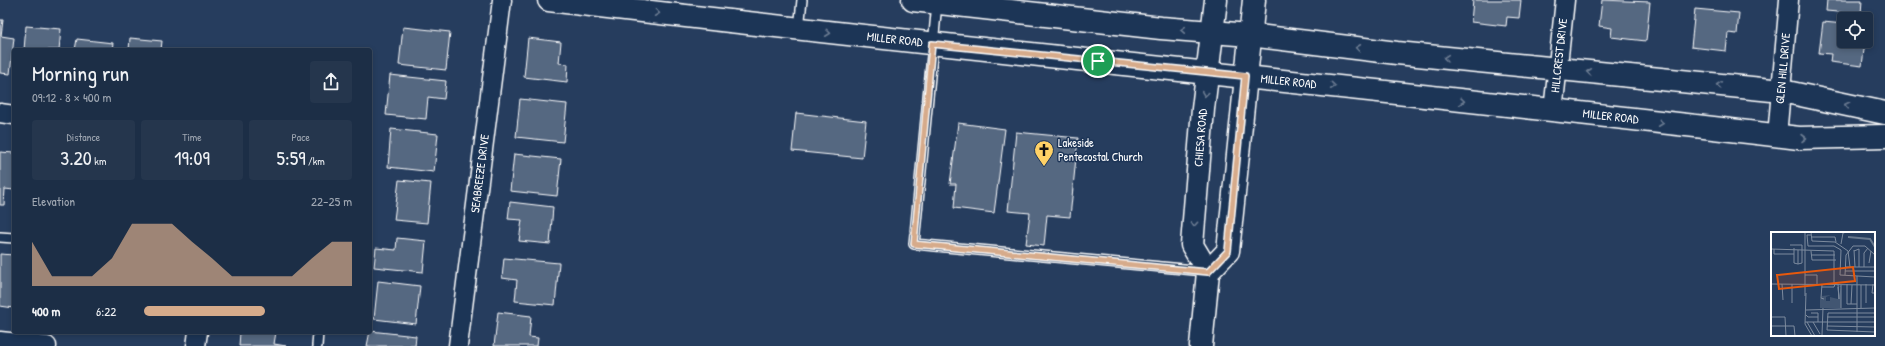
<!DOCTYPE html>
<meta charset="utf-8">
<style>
:root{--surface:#1c2e46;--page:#25364d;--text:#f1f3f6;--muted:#a0a8b3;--line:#3a4a5f;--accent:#d6ab8b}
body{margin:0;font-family:"Patrick Hand",sans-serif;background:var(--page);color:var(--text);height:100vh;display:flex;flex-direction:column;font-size:15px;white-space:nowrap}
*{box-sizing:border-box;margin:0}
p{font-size:13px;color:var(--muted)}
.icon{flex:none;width:22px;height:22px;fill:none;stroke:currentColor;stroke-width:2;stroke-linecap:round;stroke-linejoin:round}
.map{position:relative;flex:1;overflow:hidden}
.sheet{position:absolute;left:12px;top:48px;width:360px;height:286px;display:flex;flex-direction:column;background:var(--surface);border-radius:4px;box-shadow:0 2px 6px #0003,0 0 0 1px var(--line)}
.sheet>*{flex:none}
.fabs{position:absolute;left:1837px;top:12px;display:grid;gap:8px}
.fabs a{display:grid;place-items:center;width:36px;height:36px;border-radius:4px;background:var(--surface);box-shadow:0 2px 6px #0003,0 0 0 1px var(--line);font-size:20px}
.pin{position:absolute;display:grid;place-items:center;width:34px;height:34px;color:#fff;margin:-17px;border:2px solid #fff;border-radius:50%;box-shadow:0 1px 4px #0007}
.round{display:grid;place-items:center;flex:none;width:42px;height:42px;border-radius:4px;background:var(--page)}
.summary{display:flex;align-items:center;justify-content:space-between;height:68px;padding:0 20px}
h1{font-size:22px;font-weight:600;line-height:30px}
.stats{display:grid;grid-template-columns:repeat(3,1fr);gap:6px;height:68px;padding:4px 20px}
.stats div{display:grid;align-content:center;border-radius:4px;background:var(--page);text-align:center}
.stats b{font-size:20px;font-weight:600}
.stats small{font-size:11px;font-weight:400}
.stats p{font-size:11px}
.chart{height:112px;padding:8px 20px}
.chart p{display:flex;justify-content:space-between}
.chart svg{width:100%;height:72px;margin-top:4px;fill:var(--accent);opacity:.7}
ul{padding:0 20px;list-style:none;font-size:13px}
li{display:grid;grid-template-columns:64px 48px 1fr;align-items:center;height:30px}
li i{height:10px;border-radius:5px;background:var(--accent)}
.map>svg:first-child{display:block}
</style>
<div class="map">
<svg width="1885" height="346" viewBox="0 0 1885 346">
<rect width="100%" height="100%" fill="#263d5e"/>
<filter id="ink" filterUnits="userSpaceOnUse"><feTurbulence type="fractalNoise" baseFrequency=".025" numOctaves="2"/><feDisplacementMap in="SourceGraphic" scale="8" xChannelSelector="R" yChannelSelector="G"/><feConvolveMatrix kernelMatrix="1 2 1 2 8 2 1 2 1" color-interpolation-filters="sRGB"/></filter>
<g filter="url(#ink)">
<g fill="#556781" stroke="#fff">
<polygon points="1473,0 1521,0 1519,18 1507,17 1506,26 1471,22"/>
<polygon points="1602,0 1650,2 1646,41 1611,37 1612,28 1599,26"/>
<polygon points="1827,0 1862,0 1861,14 1826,11"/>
<polygon points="1695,9 1739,13 1737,34 1728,33 1726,51 1691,47"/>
<polygon points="0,20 3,20 1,36 14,38 10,74 0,73"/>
<polygon points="1823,22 1844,24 1844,41 1865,41 1862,66 1830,62 1831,54 1819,53"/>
<polygon points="26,26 61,29 59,50 24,50"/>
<polygon points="403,27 450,32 446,70 399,65"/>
<polygon points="130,38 162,41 161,50 129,50"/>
<polygon points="528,38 561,42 559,63 568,64 567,82 524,77"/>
<polygon points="77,39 113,43 112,50 75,50"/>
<polygon points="390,75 446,81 444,99 428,97 426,119 386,115"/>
<polygon points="520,99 567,104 563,142 516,137"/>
<polygon points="796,113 866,121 862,158 792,151"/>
<polygon points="958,123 1005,129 994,213 954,208 956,184 950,184"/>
<polygon points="391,129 438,134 434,172 388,167"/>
<polygon points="1016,132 1078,138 1070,217 1047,215 1044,246 1026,244 1030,213 1008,211"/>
<polygon points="0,152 14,153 14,190 5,189 4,205 0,205"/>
<polygon points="514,154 561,159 557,196 510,191"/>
<polygon points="399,180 431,183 427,223 394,220"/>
<polygon points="510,202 553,207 550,244 519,241 522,220 508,219"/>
<polygon points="397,238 426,241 423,272 374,267 376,248 396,250"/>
<polygon points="0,254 14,255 14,308 0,306"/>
<polygon points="504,258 559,263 555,305 515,301 517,280 502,278"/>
<polygon points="378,281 420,286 416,324 374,319"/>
<polygon points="498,312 531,316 529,337 538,338 537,346 494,346"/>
<polygon points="370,331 416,336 415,346 367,346"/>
<polygon points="240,332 276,332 274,344 286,346 239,346"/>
</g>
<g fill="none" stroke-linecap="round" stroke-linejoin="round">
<defs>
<g id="lane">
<polyline points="937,3 914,244 1205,271"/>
<polyline points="799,29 802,0"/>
<polyline points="0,237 14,238"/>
<polyline points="317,346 318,332"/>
</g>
<g id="street">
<path id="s1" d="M1553 111 1565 0"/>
<polyline points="0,113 14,115"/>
<path id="s2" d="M1777 136 1789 0"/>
<polyline points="0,341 47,346"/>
<polyline points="196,346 198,332"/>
<path id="s3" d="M458 346 502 0"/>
</g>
<g id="secondary">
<path id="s4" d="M549 0C965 50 1383 89 1799 138L1885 136"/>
<polyline points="913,0 1161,28 1250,35 1397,53 1782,91 1885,113"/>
<path id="s5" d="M1208 272 1192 245 1203 109 1216 0"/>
<polyline points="1201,346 1208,272 1228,251 1254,0"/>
</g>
</defs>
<use href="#lane" stroke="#fff" stroke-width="12"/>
<use href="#street" stroke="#fff" stroke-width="21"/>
<use href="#secondary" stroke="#fff" stroke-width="25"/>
<use href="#lane" stroke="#1d3557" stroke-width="9"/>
<use href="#street" stroke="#1d3557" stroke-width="18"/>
<use href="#secondary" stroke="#1d3557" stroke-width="22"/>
</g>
<defs><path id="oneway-chevron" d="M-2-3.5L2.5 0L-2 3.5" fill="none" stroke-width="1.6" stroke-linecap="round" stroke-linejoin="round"/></defs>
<g stroke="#6c7c92">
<use href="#oneway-chevron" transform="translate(657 13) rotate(7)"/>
<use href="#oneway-chevron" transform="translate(1183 30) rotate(-176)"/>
<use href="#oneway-chevron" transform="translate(828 33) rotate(6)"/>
<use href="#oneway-chevron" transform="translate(1358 48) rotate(-173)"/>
<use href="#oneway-chevron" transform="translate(1446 58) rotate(-175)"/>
<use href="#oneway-chevron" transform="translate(1589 72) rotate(-174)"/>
<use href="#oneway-chevron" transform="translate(1719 85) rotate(-174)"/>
<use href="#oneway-chevron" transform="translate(1333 86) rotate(6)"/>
<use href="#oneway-chevron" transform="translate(1205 94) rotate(98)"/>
<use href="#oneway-chevron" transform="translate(1462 101) rotate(6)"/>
<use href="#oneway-chevron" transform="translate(1847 105) rotate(-168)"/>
<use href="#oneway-chevron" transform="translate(1661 123) rotate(6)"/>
<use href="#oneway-chevron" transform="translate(1804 138)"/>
<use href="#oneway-chevron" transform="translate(1194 224) rotate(94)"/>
</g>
</g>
<g fill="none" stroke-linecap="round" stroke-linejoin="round" filter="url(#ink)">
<defs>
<polygon id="route" points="932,44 1245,76 1228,251 1208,272 914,244"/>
</defs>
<use href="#route" stroke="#fff" stroke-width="8"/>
<use href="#route" stroke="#d6ab8b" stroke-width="5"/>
</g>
<defs>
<symbol id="church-pin" viewBox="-11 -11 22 30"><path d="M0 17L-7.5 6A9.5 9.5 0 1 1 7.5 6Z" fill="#ffd166" stroke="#1d3557"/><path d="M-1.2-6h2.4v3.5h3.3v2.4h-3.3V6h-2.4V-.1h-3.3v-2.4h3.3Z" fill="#111"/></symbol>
</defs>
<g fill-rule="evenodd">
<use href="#church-pin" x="1033" y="139" width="22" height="30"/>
</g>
<g text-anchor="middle" stroke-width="3" stroke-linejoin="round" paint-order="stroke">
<g font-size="12" fill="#fff" stroke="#1d3557">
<text dy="4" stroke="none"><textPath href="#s4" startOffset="348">MILLER ROAD</textPath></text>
<text dy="4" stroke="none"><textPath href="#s1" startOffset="56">HILLCREST DRIVE</textPath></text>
<text dy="4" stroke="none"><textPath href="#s2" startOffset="68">GLEN HILL DRIVE</textPath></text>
<text dy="4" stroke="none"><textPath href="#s4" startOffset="744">MILLER ROAD</textPath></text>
<text dy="4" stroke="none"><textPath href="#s4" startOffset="1068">MILLER ROAD</textPath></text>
<text dy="4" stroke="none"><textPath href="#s5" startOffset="139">CHIESA ROAD</textPath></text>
<text dy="4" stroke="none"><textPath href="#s3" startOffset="174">SEABREEZE DRIVE</textPath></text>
</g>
<g font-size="12" fill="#fff" stroke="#1d3557" text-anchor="start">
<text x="1058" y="147">Lakeside<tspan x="1058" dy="14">Pentecostal Church</tspan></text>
</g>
</g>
<g transform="translate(1771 232)">
<rect width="104" height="104" fill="#263d5e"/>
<path d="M49 53V66H54H50L51 64 60 63 55 65V69H59V65L67 67 70 55 67 54H70V76H49Z" fill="#425672"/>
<path fill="none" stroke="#67788e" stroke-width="2" d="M77 5 99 7 104 15"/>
<path fill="none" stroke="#7d8b9e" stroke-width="1" d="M34 0H59M34 0V64M40 0 41 9 64 10 77 19M40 3H36L37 14H63L70 18 69 43 104 45M40 5H64L65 10M70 12 72 1 76 0M19 13H31V31L27 32M23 16V31L27 32M0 17 63 19V51M3 17V22H23M83 18 84 35M40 19 41 28H65M77 19 79 35M83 19 88 17V35M40 23H64M98 31 100 19M27 32V18M74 35H104M93 35V21L97 16M74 39H104M34 43H46V53M74 43 75 23 82 14H94L104 23M86 44V100M0 52 104 53M11 52 12 68M21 52V71M51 52 50 66 53 67M76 52V72H86M95 52V71M102 52 101 61H104M90 53V76M51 55H63L64 52M67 55 68 67 67 52M35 61 34 92 41 104M80 72 81 53M70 76V53M35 78 104 76M40 81H47V90M104 81H57L56 98 104 100M35 83 37 85H47M0 85H14L15 104M56 85H104M34 90H104M36 90 44 104M42 90 49 102M0 94H23L24 104M56 94 104 95M51 103 52 76M51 104H104"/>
<path fill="#e8590c" fill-opacity="0.15" stroke="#e8590c" stroke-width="2" d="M82 35 84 49 8 57 6 43Z"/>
<rect width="104" height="104" fill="none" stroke="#fff" stroke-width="2"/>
</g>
</svg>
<div class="fabs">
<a><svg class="icon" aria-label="locate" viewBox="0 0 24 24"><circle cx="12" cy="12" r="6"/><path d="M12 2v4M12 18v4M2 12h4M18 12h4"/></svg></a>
</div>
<div class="pin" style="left:1098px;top:61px;background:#1e9e55"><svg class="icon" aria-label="arrive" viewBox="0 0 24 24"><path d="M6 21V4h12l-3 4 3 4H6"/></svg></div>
<section class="sheet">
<div class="summary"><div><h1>Morning run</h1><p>09:12 · 8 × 400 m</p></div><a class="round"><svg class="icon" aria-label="share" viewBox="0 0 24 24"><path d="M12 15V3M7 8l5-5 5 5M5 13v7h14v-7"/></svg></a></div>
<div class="stats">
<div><p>Distance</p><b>3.20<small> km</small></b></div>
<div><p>Time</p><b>19:09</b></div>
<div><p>Pace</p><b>5:59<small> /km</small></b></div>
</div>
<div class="chart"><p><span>Elevation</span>22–25 m</p>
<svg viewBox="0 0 160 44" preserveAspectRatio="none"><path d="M0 44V17L10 38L20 38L30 38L40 27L50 6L60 6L70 6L80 17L90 27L100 38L110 38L120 38L130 38L140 27L150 17L160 17V44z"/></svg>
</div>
<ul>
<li><b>400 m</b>6:22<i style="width:58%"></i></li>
</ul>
</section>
</div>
